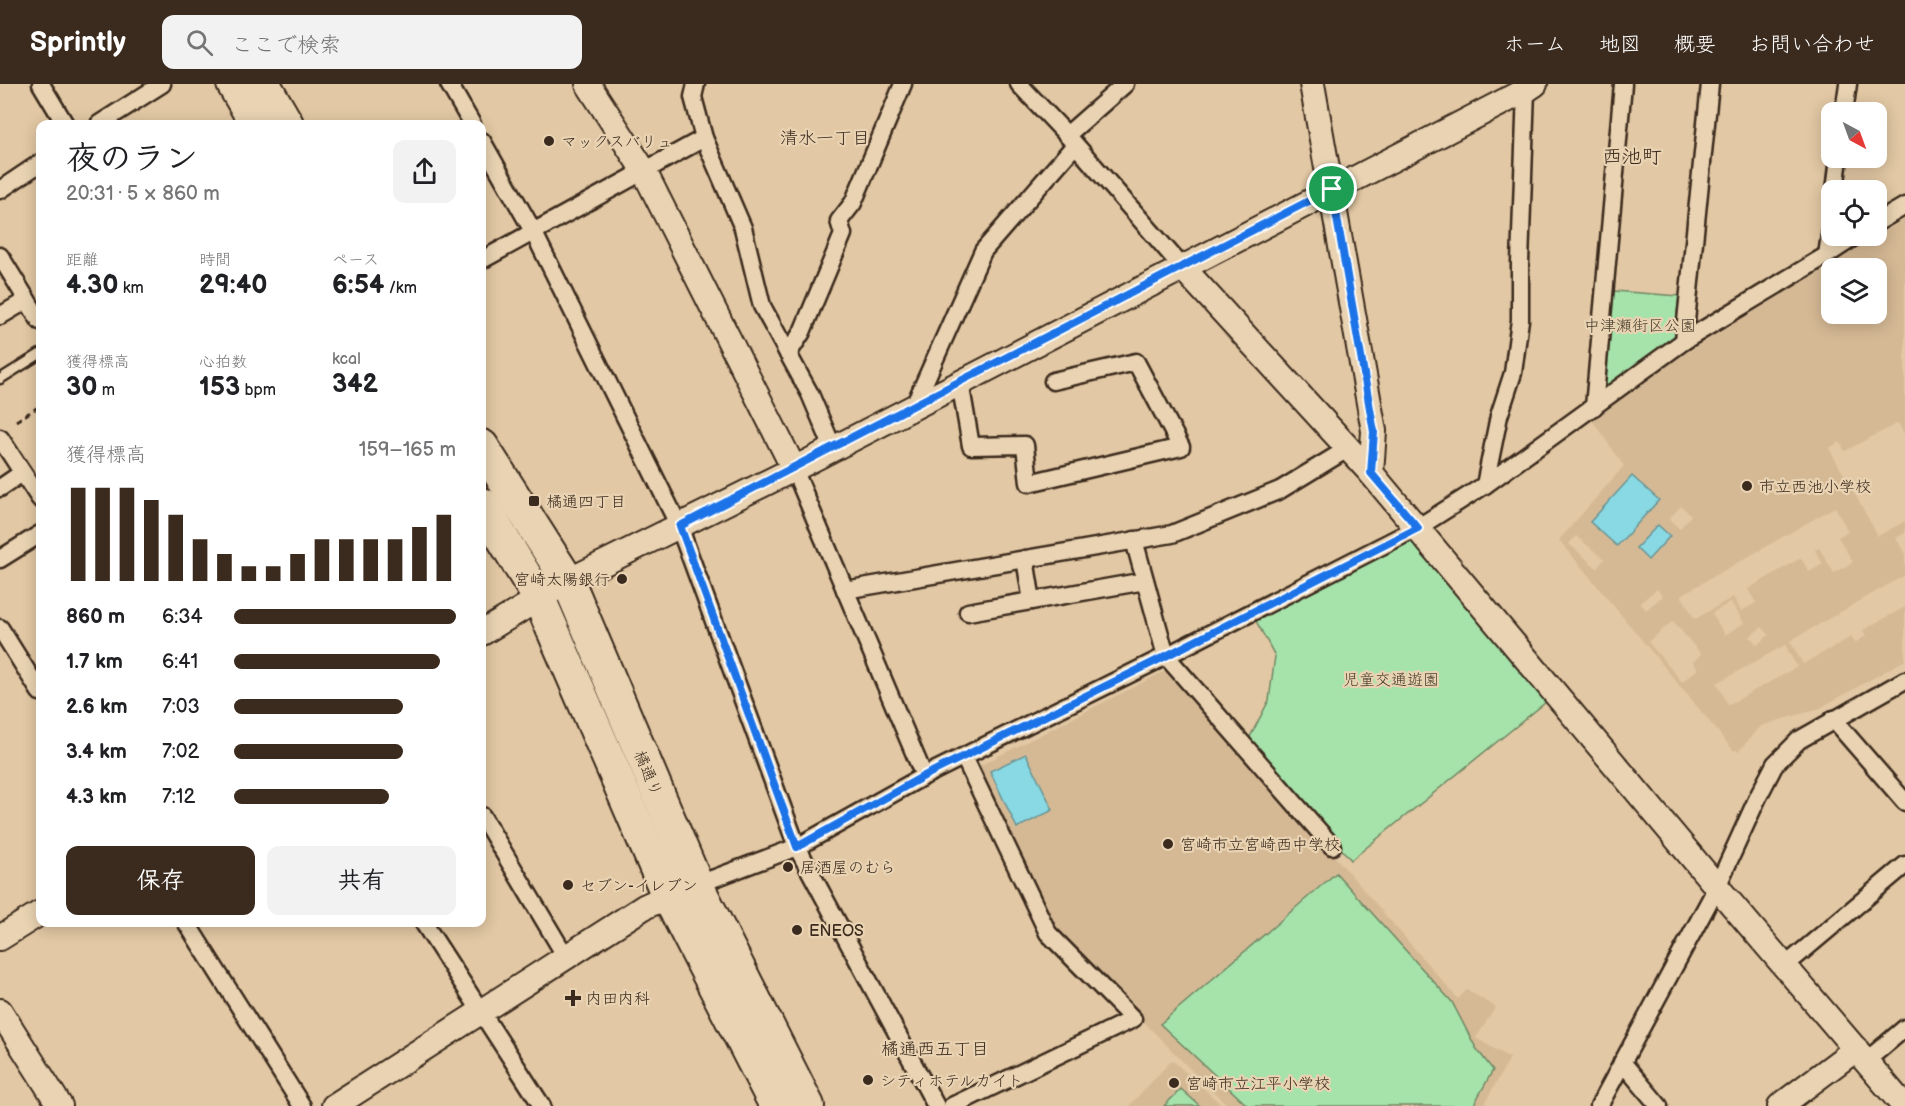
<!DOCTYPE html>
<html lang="ja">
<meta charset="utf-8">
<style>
:root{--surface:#fff;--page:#f2f2f2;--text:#202124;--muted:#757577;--accent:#3b2a1e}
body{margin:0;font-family:"Balsamiq Sans","Klee One",sans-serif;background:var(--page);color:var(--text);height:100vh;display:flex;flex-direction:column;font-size:22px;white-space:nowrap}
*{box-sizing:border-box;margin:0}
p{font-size:20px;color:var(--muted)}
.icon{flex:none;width:33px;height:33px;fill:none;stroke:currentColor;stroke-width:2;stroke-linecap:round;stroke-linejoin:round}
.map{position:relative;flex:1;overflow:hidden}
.side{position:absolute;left:36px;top:36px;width:450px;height:807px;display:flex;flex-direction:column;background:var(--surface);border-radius:12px;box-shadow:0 3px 15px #0003}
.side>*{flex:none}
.needle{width:39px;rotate:139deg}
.buttons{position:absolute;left:1821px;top:18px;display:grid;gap:12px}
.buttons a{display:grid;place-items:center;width:66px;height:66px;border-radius:12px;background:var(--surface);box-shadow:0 3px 15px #0003;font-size:30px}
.pin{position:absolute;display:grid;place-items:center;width:51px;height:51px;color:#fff;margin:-26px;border:3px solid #fff;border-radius:50%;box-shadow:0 2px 6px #0007}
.round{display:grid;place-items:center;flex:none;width:63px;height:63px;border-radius:12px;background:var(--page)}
.summary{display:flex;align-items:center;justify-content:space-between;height:102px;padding:0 30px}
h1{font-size:33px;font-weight:800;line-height:45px}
.stats{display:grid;grid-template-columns:repeat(3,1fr);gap:9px;height:102px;padding:6px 30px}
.stats div{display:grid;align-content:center}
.stats b{font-size:26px;font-weight:800}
.stats small{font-size:16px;font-weight:400}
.stats p{font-size:16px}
.chart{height:168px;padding:12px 30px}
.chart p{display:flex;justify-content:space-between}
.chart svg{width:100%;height:108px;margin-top:6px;stroke:var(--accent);stroke-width:6}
.action{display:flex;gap:12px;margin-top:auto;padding:12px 30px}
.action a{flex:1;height:69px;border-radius:12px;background:var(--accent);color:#fff;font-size:24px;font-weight:800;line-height:69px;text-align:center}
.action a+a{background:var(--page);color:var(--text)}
ul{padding:0 30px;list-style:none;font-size:20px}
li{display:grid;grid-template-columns:96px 72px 1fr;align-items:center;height:45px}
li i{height:15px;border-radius:8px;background:var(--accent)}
header{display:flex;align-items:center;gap:36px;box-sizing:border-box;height:84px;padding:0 30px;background:var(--accent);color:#fff}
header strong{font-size:28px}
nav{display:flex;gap:33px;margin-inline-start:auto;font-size:21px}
.search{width:420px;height:54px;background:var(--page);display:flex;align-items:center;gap:15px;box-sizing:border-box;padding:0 21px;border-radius:12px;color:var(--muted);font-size:22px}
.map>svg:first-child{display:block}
</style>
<header>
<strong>Sprintly</strong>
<div class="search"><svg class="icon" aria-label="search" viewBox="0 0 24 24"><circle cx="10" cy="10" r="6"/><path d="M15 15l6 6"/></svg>ここで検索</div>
<nav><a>ホーム</a><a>地図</a><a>概要</a><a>お問い合わせ</a></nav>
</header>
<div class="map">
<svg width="1905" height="1022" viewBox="0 0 1905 1022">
<rect width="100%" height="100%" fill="#e2c8a4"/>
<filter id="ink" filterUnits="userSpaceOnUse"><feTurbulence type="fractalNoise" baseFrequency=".0167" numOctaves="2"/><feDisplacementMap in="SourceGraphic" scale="12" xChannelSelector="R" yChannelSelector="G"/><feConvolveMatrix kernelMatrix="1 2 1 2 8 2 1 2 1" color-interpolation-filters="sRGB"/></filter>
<g filter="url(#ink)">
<g fill="#d5b995" fill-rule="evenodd">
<path d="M1905 135V351L1898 339 1845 367 1840 358 1829 364 1878 452 1905 437V449L1896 454 1905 470V491L1790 557 1803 580 1851 553 1855 559 1866 552 1863 546 1905 523V576L1820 624 1761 642 1739 667 1733 666 1559 456 1624 382 1592 336 1678 274ZM1832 184H1876V230H1832ZM1681 422 1691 431 1680 445 1669 435ZM1835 423 1848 447 1838 453 1853 478 1834 489 1819 464 1815 466 1823 480 1809 488 1801 474 1748 505 1756 519 1741 527 1733 513 1695 535 1681 511ZM1576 452 1604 475 1597 484 1569 460ZM1657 505 1663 512 1646 526 1640 519ZM1731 518 1744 539 1725 551 1712 529ZM1673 537 1701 570 1693 578 1698 585 1682 598 1648 558ZM1762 543 1769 551 1757 561 1750 552ZM1785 561 1797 583 1728 621 1717 599Z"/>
<polygon points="1167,586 1176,589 1458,915 1467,906 1496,923 1476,954 1510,974 1483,1022 1229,1022 1202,997 1053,846 975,684"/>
<polygon points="1172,976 1223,1022 1129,1022"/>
</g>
<g fill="#a5e3aa" stroke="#708664" stroke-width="1.5">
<polygon points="1614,207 1679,212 1674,255 1639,278 1607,304 1603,301"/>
<polygon points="1422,448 1556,610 1351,776 1248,657 1269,616 1275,572 1255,535"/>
<polygon points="1336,789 1452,918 1476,964 1493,986 1473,1022 1248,1022 1160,940"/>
<polygon points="1181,1005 1200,1022 1164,1022"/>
</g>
<g fill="#88d9e3" stroke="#699394" stroke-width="1.5">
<polygon points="1632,392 1659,416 1617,462 1590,438"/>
<polygon points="1658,441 1670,452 1648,476 1636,464"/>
<polygon points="1026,670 1053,726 1017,744 990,687"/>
</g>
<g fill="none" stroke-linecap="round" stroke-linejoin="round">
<defs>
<polyline id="lane" points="0,295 40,270"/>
<g id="street">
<polyline points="41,0 65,40"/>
<polyline points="449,0 472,40"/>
<polyline points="696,0 693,13 704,54 743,144 762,222 810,310 833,364"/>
<polyline points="1019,0 1067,51 1182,183"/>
<polyline points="1844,28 1848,0"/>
<polyline points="99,40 162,0"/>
<polyline points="1067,51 1125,0"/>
<polyline points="482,57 533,147 679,442 797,763 936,1022"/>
<polyline points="0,106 40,79"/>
<polyline points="1835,106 1839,74"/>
<polyline points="1876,139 1905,122"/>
<polyline points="1827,171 1832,138"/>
<polyline points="0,172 40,237"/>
<polyline points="482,176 704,54"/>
<polyline points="0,232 27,216"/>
<polyline points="1684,257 1710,0"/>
<polyline points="788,270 802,248 843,150 839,137 853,119 903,0"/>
<polyline points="960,298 971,362 1025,361 1029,399 1181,363 1136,278 1053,297"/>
<polyline points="914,322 983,167 1075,61"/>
<polyline points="1594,323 1623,0"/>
<polyline points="0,354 40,415"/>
<polyline points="794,385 924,692"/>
<polyline points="1485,401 1499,332 1513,289 1520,236 1520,179 1526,6"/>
<polyline points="0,404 22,389"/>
<polyline points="1134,456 1166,572 1332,762"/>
<polyline points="0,475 40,450"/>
<polyline points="1025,475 1032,517"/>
<polyline points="845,506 1172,450 1280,406 1349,364"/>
<polyline points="968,528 1145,497"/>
<polyline points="0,544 40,608"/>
<polyline points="1833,635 1905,718"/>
<polyline points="482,732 566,873"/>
<polyline points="691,803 797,763 924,692 1166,572 1417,444 1485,401 1684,257 1827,171 1856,152"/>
<polyline points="186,838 302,1022"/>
<polyline points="423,838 542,1022"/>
<polyline points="1786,881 1905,781"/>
<polyline points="1866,977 1905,944"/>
<polyline points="1622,978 1659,1022"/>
<polyline points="952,1022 1133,935 1048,849 964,673"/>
<polyline points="1599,1022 1717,803 1758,713 1775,680 1799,656 1905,596"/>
</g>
<g id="secondary">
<polyline points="588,0 644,87 794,385"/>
<polyline points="1312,0 1374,347 1371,389"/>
<polyline points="1182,183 1371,389 1717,803 1904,1022"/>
<polyline points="482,549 568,497 794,385 1526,6 1535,0"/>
<polyline points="0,854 40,829"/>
<polyline points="0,927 60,1022"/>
<polyline points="334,1022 644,823 668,812"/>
<polyline points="1780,1022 1856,965"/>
</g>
<g id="highway">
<polyline points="233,0 256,40"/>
<polyline points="264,0 287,40"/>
<polyline points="482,362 568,497 697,801 808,1022"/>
<polyline points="482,420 539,514 668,812 776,1022"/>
</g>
</defs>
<use href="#lane" stroke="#3b2a1e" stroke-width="13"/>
<use href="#street" stroke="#3b2a1e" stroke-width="21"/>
<use href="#secondary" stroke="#3b2a1e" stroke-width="28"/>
<use href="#highway" stroke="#3b2a1e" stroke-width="36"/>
<polyline stroke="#3b2a1e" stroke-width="3" stroke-dasharray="6 4.5" stroke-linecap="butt" points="16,337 40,322"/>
<use href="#lane" stroke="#e9d3b2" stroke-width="8"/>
<use href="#street" stroke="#e9d3b2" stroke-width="16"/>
<use href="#secondary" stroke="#e9d3b2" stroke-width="24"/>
<use href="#highway" stroke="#e9d3b2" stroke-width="32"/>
</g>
</g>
<g fill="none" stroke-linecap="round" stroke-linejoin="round" filter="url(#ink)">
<defs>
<polygon id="route" points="1332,105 1374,348 1371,389 1418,444 1156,577 924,692 797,763 680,442"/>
</defs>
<use href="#route" stroke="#fff" stroke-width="12"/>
<use href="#route" stroke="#1a73e8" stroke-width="8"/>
</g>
<g fill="#3b2a1e" stroke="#e9d3b2" stroke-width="2">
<circle cx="549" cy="57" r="6"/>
<circle cx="1747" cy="402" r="6"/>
<rect x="528" y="411" width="12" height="12" rx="3"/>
<circle cx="622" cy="495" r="6"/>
<circle cx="1168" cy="760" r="6"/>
<circle cx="788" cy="783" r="6"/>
<circle cx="568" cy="801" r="6"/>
<circle cx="797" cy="846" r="6"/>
<path d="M570 905h6v6h6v6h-6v6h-6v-6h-6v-6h6z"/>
<circle cx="868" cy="996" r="6"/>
<circle cx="1174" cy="999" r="6"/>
</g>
<g text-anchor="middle" stroke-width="4.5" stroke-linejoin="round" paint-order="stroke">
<g font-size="16" fill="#3b2a1e" stroke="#e9d3b2" text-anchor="start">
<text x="561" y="63">マックスバリュ</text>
<text x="1759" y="408">市立西池小学校</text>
<text x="546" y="423">橘通四丁目</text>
<text x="610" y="501" text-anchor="end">宮崎太陽銀行</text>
<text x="1180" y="766">宮崎市立宮崎西中学校</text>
<text x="800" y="789">居酒屋のむら</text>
<text x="580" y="807">セブン-イレブン</text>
<text x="809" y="852">ENEOS</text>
<text x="586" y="920">内田内科</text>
<text x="880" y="1002">シティホテルカイト</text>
<text x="1186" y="1005">宮崎市立江平小学校</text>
</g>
<g font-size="16" fill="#463c2c" stroke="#e9d3b2">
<text x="1640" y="247">中津瀬街区公園</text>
<text x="1391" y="601">児童交通遊園</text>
</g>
<g font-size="16" fill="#3b2a1e" stroke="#e9d3b2">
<text transform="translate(649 689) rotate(67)" y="6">橘通り</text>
</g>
<g font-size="18" fill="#3b2a1e" stroke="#e9d3b2">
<text x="825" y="60">清水一丁目</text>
<text x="935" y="971">橘通西五丁目</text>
</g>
<g font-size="20" fill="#3b2a1e" stroke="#e9d3b2">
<text x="1632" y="79">西池町</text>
</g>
</g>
</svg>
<div class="buttons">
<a><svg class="needle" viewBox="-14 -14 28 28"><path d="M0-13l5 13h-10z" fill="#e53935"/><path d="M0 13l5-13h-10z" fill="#757577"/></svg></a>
<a><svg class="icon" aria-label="locate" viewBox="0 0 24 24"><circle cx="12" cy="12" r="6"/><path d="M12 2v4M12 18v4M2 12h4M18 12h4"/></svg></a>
<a><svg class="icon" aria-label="layers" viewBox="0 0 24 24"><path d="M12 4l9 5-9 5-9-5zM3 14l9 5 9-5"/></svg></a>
</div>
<div class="pin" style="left:1332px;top:105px;background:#1e9e55"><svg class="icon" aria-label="arrive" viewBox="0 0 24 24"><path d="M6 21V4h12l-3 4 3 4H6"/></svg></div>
<section class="side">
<div class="summary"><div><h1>夜のラン</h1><p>20:31 · 5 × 860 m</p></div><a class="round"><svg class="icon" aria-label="share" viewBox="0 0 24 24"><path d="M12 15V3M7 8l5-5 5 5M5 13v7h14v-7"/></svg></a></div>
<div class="stats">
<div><p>距離</p><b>4.30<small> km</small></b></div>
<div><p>時間</p><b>29:40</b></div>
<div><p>ペース</p><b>6:54<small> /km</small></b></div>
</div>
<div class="stats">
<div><p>獲得標高</p><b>30<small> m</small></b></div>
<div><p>心拍数</p><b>153<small> bpm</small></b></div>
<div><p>kcal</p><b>342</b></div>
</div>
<div class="chart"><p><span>獲得標高</span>159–165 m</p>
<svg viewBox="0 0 160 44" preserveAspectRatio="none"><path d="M5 44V6M15 44V6M25 44V6M35 44V11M45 44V17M55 44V27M65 44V33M75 44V38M85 44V38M95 44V33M105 44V27M115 44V27M125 44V27M135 44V27M145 44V22M155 44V17"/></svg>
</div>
<ul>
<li><b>860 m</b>6:34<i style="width:100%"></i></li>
<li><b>1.7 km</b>6:41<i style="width:93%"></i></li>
<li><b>2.6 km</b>7:03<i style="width:76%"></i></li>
<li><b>3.4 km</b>7:02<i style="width:76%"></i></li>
<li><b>4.3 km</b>7:12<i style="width:70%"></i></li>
</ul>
<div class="action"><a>保存</a><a>共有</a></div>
</section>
</div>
